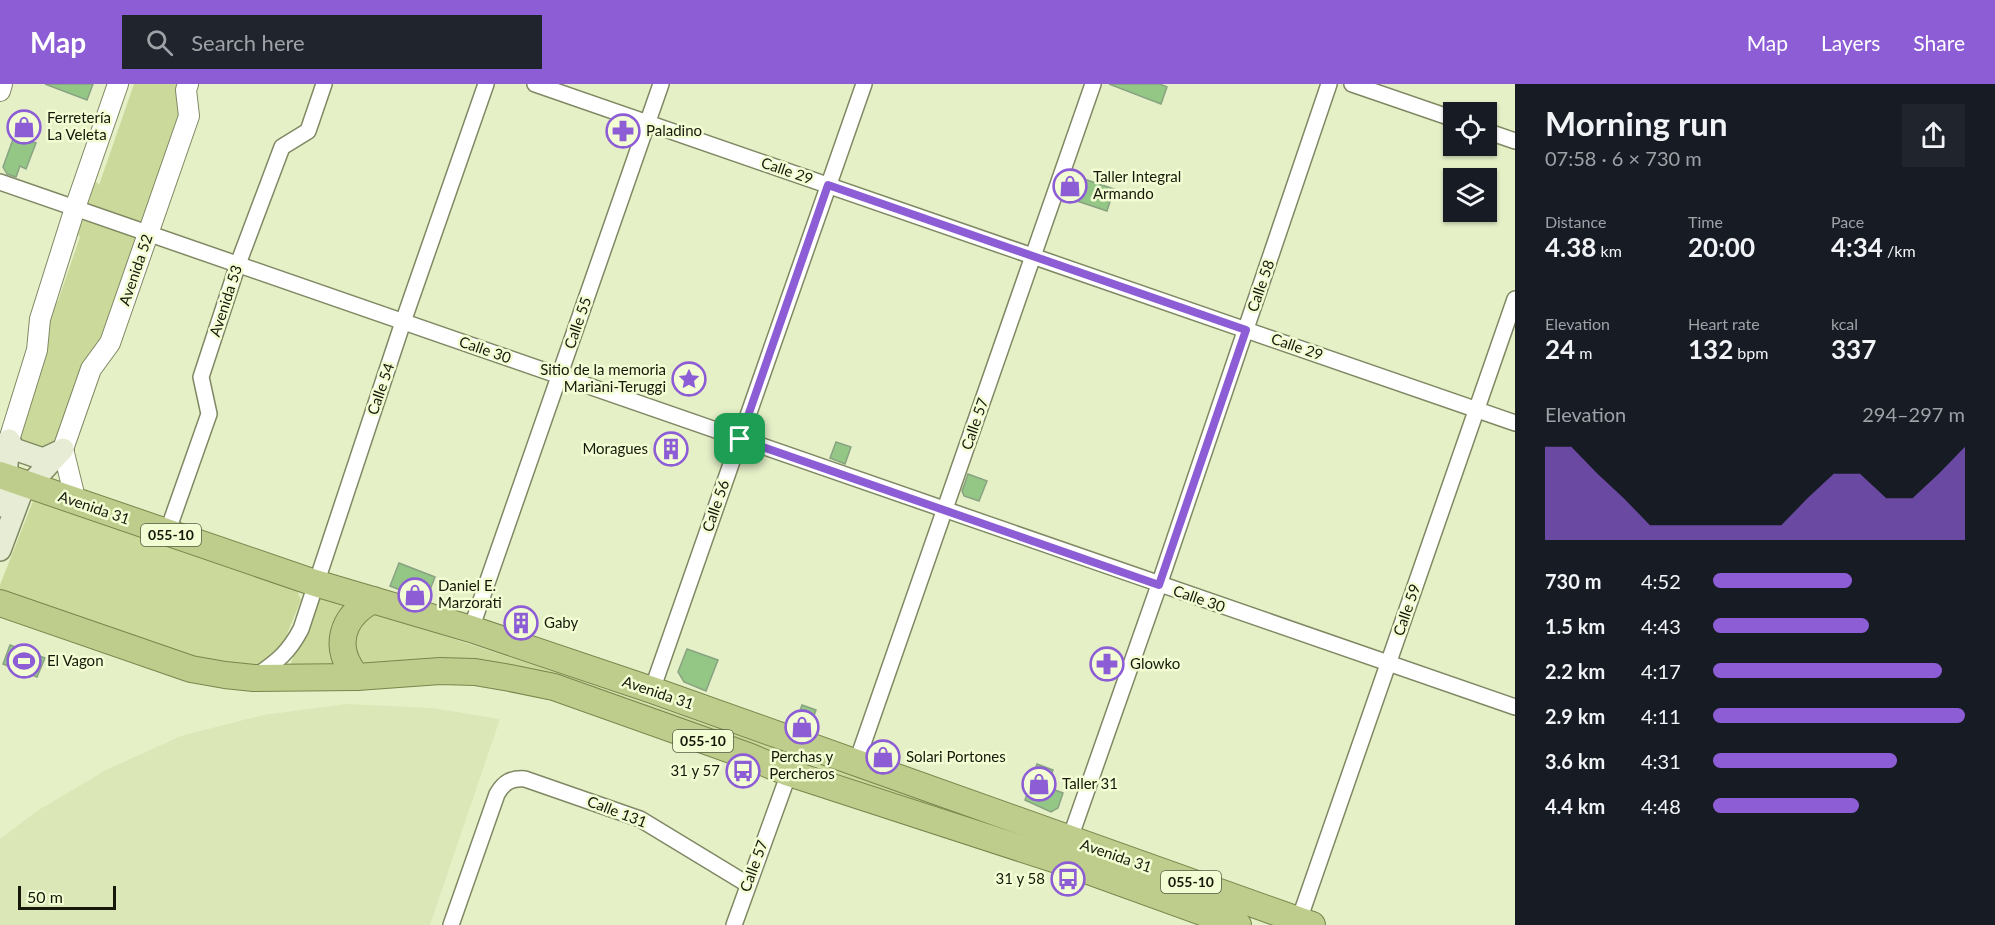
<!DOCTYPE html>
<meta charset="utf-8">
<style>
:root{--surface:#171b24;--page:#20242c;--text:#f1f3f6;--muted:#9ea1a6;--accent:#8d5dd6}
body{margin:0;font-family:Lato,sans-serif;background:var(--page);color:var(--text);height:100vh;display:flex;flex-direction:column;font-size:22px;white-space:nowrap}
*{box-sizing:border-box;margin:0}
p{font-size:20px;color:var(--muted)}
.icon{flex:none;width:33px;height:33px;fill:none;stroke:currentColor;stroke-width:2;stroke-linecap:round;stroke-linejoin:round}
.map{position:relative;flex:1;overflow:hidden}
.details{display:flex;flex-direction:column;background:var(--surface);width:480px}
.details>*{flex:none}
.fabs{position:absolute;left:1443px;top:18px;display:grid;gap:12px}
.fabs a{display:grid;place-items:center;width:54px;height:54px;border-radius:0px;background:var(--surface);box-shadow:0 2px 4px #0004;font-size:30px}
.scale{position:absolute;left:18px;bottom:15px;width:98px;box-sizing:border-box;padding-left:6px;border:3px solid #16190a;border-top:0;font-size:16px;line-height:21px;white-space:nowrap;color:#16190a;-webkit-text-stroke:4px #f3fdd4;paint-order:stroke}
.pin{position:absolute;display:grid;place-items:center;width:51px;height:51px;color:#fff;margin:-26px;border-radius:12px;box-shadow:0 3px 9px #0006}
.round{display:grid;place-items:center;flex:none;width:63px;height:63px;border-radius:0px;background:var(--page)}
.summary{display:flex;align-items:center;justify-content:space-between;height:102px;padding:0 30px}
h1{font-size:33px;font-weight:700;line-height:45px}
.figures{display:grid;grid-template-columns:repeat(3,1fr);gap:9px;height:102px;padding:6px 30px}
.figures div{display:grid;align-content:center}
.figures b{font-size:26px;font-weight:700}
.figures small{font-size:16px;font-weight:400}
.figures p{font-size:16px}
.chart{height:168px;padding:12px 30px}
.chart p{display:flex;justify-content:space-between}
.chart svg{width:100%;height:108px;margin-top:6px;fill:var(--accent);opacity:.7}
ul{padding:0 30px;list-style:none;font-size:20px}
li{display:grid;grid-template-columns:96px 72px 1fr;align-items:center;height:45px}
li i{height:15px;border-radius:8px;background:var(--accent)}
header{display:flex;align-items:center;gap:36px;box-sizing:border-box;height:84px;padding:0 30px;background:var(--accent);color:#fff}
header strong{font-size:28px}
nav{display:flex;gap:33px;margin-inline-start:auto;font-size:21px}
.search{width:420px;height:54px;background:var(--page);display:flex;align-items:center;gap:15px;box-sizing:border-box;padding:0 21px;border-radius:0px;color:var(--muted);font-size:22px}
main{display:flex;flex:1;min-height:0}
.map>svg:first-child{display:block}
</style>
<header>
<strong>Map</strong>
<div class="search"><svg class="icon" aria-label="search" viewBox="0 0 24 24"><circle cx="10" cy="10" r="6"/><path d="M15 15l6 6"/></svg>Search here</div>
<nav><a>Map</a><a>Layers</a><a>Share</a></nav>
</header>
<main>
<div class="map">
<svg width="1515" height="841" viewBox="0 0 1515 841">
<rect width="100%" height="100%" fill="#e5f0c7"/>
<polygon fill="#dbe7b7" points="346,620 432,624 500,635 430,841 0,841 0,755 37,727 106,686 181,652 263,631"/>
<g fill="#cbda9b">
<polygon points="134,0 180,0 181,34 144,139 84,121 93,94 99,101"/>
<polygon points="79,135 140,153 104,260 55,367 17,358 44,234 58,217 80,153 75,146"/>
<polygon points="35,412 293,496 301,516 283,560 261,583 217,580 0,508 0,501"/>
<polygon points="322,509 353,520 331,570 335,584 289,583"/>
<polygon points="368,527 531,580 1019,748 989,743 573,597 357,582 349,565 358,535"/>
</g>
<g fill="#94c686" stroke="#89a382" stroke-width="1.5">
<polygon points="45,0 93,0 87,16"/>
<polygon points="1109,0 1160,0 1167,3 1161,20"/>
<polygon points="20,36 33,40 28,56 36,59 26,85 20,82 16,93 7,90 3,83"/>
<polygon points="1072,91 1114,105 1107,127 1065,113"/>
<polygon points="667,352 683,357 676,378 660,373"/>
<polygon points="836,358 851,363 845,380 830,374"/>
<polygon points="968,390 987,397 979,417 964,412 962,407"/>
<polygon points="399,479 435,493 426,516 390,502"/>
<polygon points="10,561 45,574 37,593 3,580"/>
<polygon points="687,565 718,576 706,607 684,598 678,588"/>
<polygon points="802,621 816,626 809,646 795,641"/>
<polygon points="873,663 892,670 890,675 874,669"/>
<polygon points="1037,680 1053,686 1047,703 1063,709 1058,724 1051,728 1025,716"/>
</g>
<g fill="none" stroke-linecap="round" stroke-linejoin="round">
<defs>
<g id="minor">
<polyline points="535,0 1515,339"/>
<polyline points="1352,0 1454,35"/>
<polyline points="1486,47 1515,57"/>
<polyline points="0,98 1515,623"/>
<polyline points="167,449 209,330 201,293 238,180 282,63 308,47 324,0"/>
<polyline points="471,545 661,0"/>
<path d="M256 592C278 577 289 568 301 545L403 238 486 0"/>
<polyline points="652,606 864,0"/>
<polyline points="856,680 1093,0"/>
<polyline points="1068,760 1159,501 1329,0"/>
<polyline points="1299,836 1515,215"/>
<path d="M451 841 497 710C504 698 511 694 525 695L640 735 747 800"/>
<polyline points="734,841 789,689"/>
</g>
<g id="tertiary">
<polyline points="0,7 2,0"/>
<polyline points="0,364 9,356 37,266 40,235 75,124 118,0"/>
<polyline points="76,418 63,365 91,285 110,259 189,32 186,6 188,0"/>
</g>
<g id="secondary">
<polyline points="9,356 14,365 43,375 60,367"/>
<polyline points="0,422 5,406 9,356"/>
<polyline points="0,466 21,410 63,365"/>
</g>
<g id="trunk">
<polyline points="0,391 315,499 471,545 652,606 1312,841"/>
<polyline points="0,519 191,585 225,591 254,594 357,593 440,587 475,588 510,594 554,603 748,672 789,689 1072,781 1238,841"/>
<path d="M357 593C332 564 341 533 373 516"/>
</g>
</defs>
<use href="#minor" stroke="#7f8863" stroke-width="18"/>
<use href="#tertiary" stroke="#7f8863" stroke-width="22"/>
<use href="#secondary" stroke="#7f8863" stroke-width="24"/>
<use href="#trunk" stroke="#79864c" stroke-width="28"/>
<use href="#minor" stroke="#fff" stroke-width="15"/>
<use href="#tertiary" stroke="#fff" stroke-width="20"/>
<use href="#secondary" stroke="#e7ecd4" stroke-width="21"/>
<use href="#trunk" stroke="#becc8c" stroke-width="26"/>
</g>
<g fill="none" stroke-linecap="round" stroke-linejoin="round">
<defs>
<polygon id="route" points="828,101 1246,246 1159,501 740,355"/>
</defs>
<use href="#route" stroke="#fff" stroke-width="12"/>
<use href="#route" stroke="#8d5dd6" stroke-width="8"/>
</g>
<defs>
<symbol id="shop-ring" viewBox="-11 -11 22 22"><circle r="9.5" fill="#f3fdd4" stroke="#8d5dd6" stroke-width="1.5"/><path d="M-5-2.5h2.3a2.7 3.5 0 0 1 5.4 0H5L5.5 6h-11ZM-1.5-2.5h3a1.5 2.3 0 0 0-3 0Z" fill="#8d5dd6"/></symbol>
<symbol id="pharmacy-ring" viewBox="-11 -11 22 22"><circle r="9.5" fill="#f3fdd4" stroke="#8d5dd6" stroke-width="1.5"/><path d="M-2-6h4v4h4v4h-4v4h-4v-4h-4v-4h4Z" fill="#8d5dd6"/></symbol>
<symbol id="sight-ring" viewBox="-11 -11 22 22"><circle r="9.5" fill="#f3fdd4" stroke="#8d5dd6" stroke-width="1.5"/><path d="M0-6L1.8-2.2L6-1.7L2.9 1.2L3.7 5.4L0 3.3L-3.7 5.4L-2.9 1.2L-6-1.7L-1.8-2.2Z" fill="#8d5dd6"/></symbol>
<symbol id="building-ring" viewBox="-11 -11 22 22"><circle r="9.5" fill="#f3fdd4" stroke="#8d5dd6" stroke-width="1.5"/><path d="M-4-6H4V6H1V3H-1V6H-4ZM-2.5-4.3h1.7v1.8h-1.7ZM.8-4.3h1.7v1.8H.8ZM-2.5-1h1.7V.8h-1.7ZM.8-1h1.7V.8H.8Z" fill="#8d5dd6"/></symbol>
<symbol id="stadium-ring" viewBox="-11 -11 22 22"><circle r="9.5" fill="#f3fdd4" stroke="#8d5dd6" stroke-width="1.5"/><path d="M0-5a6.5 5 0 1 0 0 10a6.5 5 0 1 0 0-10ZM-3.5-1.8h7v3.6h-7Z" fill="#8d5dd6"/></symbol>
<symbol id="bus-ring" viewBox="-11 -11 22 22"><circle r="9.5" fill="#f3fdd4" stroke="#8d5dd6" stroke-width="1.5"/><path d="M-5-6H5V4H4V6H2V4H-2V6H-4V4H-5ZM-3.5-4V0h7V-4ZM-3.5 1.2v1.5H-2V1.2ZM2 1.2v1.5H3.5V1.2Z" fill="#8d5dd6"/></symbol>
</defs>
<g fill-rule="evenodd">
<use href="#shop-ring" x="5" y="24" width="38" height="38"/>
<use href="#pharmacy-ring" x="604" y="28" width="38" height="38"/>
<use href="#shop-ring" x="1051" y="83" width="38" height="38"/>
<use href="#sight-ring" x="670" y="276" width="38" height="38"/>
<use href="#building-ring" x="652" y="346" width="38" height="38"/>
<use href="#shop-ring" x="396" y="492" width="38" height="38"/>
<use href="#building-ring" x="502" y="520" width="38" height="38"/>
<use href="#stadium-ring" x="5" y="558" width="38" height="38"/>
<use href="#pharmacy-ring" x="1088" y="561" width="38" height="38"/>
<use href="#shop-ring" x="783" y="624" width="38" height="38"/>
<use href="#shop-ring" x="864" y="654" width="38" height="38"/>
<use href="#bus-ring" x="724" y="668" width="38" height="38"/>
<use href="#shop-ring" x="1020" y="681" width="38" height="38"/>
<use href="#bus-ring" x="1049" y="776" width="38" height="38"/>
</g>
<g text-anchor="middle" stroke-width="5" stroke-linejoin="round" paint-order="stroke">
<g fill="#f3fdd4" stroke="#585d47" stroke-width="1.5">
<rect x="141" y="440" width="60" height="22" rx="4.5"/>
<rect x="673" y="646" width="60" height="22" rx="4.5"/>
<rect x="1161" y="787" width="60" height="22" rx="4.5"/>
</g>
<g font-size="14" font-weight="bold" fill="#16190a">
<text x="171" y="456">055-10</text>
<text x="703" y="662">055-10</text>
<text x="1191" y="803">055-10</text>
</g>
<g font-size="15" fill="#16190a" stroke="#f3fdd4" text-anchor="start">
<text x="47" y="39">Ferretería<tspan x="47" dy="17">La Veleta</tspan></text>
<text x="646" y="52">Paladino</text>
<text x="1093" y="98">Taller Integral<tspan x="1093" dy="17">Armando</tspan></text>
<text x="666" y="291" text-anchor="end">Sitio de la memoria<tspan x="666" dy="17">Mariani-Teruggi</tspan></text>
<text x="648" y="370" text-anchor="end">Moragues</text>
<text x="438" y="507">Daniel E.<tspan x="438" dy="17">Marzorati</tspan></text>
<text x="544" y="544">Gaby</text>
<text x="47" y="582">El Vagon</text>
<text x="1130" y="585">Glowko</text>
<text x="802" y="678" text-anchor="middle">Perchas y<tspan x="802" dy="17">Percheros</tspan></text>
<text x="906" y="678">Solari Portones</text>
<text x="720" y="692" text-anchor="end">31 y 57</text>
<text x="1062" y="705">Taller 31</text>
<text x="1045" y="800" text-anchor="end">31 y 58</text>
</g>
<g font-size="15" fill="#16190a" stroke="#f3fdd4">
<text transform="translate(787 87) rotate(19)" y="5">Calle 29</text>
<text transform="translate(136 186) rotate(-71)" y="5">Avenida 52</text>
<text transform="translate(1261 202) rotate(-71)" y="5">Calle 58</text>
<text transform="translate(226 217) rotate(-72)" y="5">Avenida 53</text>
<text transform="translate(578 239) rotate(-71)" y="5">Calle 55</text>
<text transform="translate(1297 263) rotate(19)" y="5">Calle 29</text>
<text transform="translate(485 266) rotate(19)" y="5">Calle 30</text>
<text transform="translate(381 305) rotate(-71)" y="5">Calle 54</text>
<text transform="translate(975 340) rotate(-71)" y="5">Calle 57</text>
<text transform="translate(716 422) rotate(-71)" y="5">Calle 56</text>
<text transform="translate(94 424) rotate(19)" y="5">Avenida 31</text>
<text transform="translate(1199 515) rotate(19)" y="5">Calle 30</text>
<text transform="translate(1407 526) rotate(-71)" y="5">Calle 59</text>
<text transform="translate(658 609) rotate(19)" y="5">Avenida 31</text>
<text transform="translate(617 728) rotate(21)" y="5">Calle 131</text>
<text transform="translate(1116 772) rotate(19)" y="5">Avenida 31</text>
<text transform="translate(754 782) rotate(-70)" y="5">Calle 57</text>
</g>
</g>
</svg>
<div class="fabs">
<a><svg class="icon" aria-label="locate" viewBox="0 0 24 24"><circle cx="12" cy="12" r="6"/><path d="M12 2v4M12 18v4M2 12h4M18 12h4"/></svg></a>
<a><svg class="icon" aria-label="layers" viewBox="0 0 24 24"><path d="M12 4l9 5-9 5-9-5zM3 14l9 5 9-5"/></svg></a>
</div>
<div class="scale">50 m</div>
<div class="pin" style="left:740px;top:355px;background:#1e9e55"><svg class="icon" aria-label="arrive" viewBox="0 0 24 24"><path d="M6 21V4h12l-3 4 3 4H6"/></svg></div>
</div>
<section class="details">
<div class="summary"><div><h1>Morning run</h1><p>07:58 · 6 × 730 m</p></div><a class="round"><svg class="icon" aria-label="share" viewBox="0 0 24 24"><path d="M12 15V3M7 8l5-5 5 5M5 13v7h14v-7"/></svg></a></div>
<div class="figures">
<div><p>Distance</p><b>4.38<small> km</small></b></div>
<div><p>Time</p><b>20:00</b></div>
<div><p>Pace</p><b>4:34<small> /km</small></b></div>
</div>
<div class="figures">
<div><p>Elevation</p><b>24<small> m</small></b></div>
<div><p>Heart rate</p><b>132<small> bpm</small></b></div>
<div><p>kcal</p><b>337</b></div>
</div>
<div class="chart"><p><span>Elevation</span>294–297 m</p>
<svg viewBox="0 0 160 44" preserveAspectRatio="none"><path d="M0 44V6L10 6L20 17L30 27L40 38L50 38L60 38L70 38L80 38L90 38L100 27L110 17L120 17L130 27L140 27L150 17L160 6V44z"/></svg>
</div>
<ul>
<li><b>730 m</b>4:52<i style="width:55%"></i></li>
<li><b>1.5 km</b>4:43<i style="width:62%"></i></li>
<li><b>2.2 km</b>4:17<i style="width:91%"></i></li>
<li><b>2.9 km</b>4:11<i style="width:100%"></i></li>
<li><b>3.6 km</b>4:31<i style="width:73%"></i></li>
<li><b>4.4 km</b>4:48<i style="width:58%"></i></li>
</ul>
</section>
</main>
